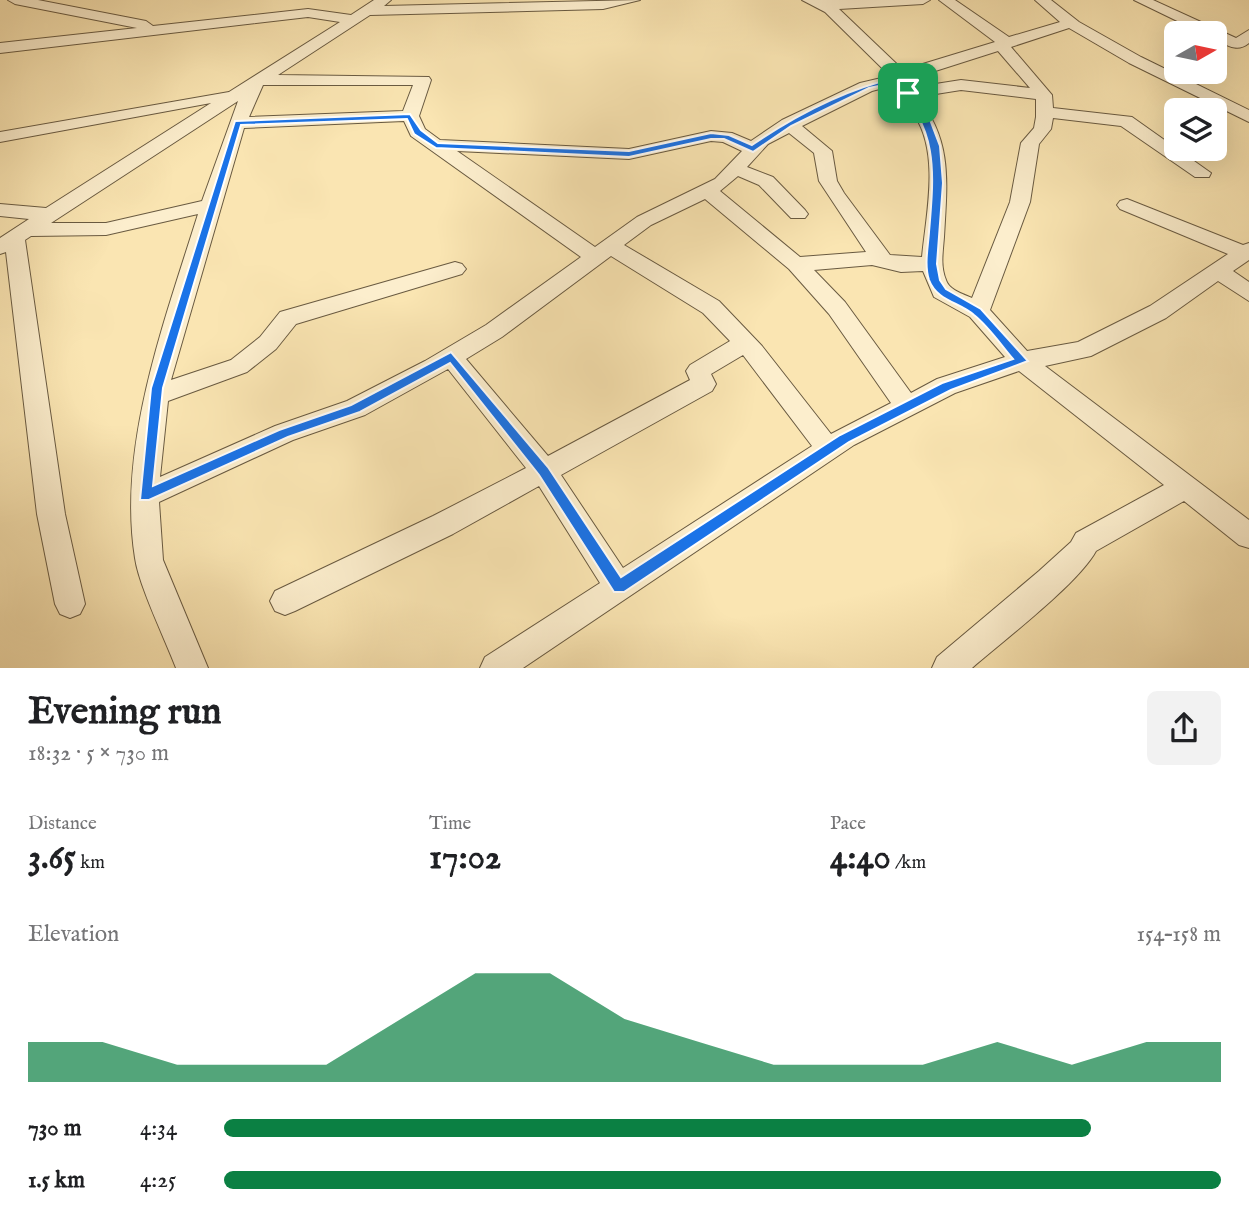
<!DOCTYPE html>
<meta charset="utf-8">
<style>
:root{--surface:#fff;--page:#f2f2f2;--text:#202124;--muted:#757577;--accent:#0b8043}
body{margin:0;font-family:"IM FELL English",serif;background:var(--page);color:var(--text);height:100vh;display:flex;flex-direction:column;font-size:26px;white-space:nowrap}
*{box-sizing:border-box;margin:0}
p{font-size:23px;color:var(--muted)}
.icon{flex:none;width:38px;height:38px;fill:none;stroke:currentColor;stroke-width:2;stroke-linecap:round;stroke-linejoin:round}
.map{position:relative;height:668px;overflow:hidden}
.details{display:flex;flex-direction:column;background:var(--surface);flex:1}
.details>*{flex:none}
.needle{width:46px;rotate:81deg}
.tools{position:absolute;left:1164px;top:21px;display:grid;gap:14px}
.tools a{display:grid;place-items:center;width:63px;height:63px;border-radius:10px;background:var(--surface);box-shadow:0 7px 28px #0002;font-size:35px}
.pin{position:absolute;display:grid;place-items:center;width:60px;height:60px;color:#fff;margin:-30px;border-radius:14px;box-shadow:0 4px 10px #0006}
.round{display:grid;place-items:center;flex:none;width:74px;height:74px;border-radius:10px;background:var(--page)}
.head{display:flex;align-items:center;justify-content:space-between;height:119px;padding:0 28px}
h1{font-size:38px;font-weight:700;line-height:52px}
.metrics{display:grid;grid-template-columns:repeat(3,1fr);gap:10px;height:119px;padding:7px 28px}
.metrics div{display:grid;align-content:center}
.metrics b{font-size:35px;font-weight:700}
.metrics small{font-size:19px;font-weight:400}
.metrics p{font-size:19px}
.chart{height:196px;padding:14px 28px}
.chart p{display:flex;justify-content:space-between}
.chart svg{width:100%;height:126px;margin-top:7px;fill:var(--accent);opacity:.7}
ul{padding:0 28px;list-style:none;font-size:23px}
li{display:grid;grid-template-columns:112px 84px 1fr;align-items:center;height:52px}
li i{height:18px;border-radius:9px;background:var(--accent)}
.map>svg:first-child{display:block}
</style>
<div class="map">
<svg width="1249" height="668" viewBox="0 0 1249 668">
<rect width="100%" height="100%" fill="#fae5b2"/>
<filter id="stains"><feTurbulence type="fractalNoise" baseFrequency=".00286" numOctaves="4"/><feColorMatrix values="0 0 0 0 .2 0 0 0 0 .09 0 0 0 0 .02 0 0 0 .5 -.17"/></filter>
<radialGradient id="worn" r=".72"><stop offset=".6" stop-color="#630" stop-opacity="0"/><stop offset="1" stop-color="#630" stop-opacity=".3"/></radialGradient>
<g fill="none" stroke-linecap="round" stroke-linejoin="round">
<defs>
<g id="street">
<path d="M8 0H38L146 21 153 26 308 9 351 15 374 0H391L384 6 640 0 603 9 370 15 278 75 429 77 431 80 419 116 425 129 440 140 629 149 711 131 732 133 751 141 782 120 860 83 890 76 825 12 802 0H930L923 4 839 9 903 70 995 42 939 0H955L1009 37 1060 22 1035 0H1051L1079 22 1141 57 1249 110V122L1129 63 1069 28 1011 47 1052 95 1053 108 1132 117 1211 173 1209 177H1195L1121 126 1053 118 1051 129 1039 144 1030 202 990 310 1027 351 1078 342 1150 306 1228 254 1120 209 1117 205 1120 201 1127 199 1243 245 1249 243V260L1233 271 1249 282V301L1218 281 1166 318 1091 356 1045 366 1249 520V548L1239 545 1184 501 1096 551C1078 584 1003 641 972 668H932L937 657 1039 571 1071 542 1076 533 1164 485 1019 371 955 393 854 445 523 668H480L485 657 600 583 539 486 453 534 295 611 285 615 275 611 270 601 275 591 433 516 526 468 448 369 365 415 293 440 159 502 163 560 208 668H176C165 639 139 586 135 558 117 446 165 320 198 214L106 235 31 236 25 240 65 514 85 604 80 614 70 618 60 614 55 604 37 514 6 252 0 254V238L29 219 0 216V204L46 208 211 103 0 142V132L229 92 340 22 308 17 0 53V43L137 28 15 4ZM998 51 1030 88 961 80 910 88 904 81ZM263 85H413L403 111 249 117ZM891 86C899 96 908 105 915 116 940 155 926 215 922 257L890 255 844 193 837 181 832 151 802 126 872 91ZM961 90 1036 99V117L1034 128 1021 143 1010 202 972 298C963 294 949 290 946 280 940 266 943 251 944 237 947 183 953 140 917 97ZM238 101 202 201 106 223H51ZM404 121 411 136 581 257 486 325 425 361 347 401 275 426 160 477 168 401 247 372 276 349 296 324 462 274 466 269 462 264 455 262 280 312 260 337 231 360 171 380 244 128ZM789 133 814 153 819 181 866 252 800 257 720 191 738 176 759 185 791 218H805L808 214 805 210 773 177 747 167 768 144ZM711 141 723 142 742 151 715 179 637 217 595 247 457 151 629 159ZM705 199 789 269 829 314 891 403 831 434 762 346 719 301 624 245 651 225ZM611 256 703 313 730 341 690 365 686 371 690 380 548 456 466 359 502 337ZM872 265 901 272 923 271 934 297 970 317 1005 357 937 379 911 393 845 302 814 270ZM743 355 812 446 623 568 561 475 712 391 716 384 711 374Z"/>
<path d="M1134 0H1153L1236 38 1249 30V43C1237 53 1227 45 1214 39V33H1202Z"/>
</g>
</defs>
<use href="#street" stroke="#695a41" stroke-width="2"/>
<use href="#street" fill="#fceecd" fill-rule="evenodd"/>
</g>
<path fill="#1a73e8" stroke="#fff" stroke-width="2" fill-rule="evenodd" d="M895 78 911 91 929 117 940 146 943 183 937 264 940 280 946 289 981 309 1028 361 951 390 849 442 624 592H614L539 475 450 363 360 412 288 437 149 500H140L151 388 235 121 410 114 421 130 438 143 629 151 711 133 729 135 752 145C796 115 843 90 895 78ZM893 83C939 129 934 172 929 232 928 247 924 265 929 280 937 301 959 302 974 315 989 327 1001 345 1013 359L942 383 840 435 621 577 548 467 451 352 351 405 279 430 153 486 163 388 241 125 407 119 414 134 436 148 629 157 711 139H724L753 152 791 126 869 88Z"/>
<rect width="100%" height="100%" filter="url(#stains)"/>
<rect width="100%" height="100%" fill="url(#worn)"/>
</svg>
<div class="tools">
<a><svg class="needle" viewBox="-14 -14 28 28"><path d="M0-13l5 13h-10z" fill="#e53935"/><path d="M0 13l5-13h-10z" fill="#757577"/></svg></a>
<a><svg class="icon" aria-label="layers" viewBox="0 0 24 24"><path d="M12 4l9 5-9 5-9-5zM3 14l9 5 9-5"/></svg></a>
</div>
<div class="pin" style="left:908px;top:93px;background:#1e9e55"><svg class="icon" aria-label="arrive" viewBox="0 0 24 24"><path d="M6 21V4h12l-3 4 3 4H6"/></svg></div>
</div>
<section class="details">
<div class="head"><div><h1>Evening run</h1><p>18:32 · 5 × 730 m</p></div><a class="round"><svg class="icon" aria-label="share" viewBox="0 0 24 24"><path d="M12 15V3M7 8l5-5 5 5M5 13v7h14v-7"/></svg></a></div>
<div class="metrics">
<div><p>Distance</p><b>3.65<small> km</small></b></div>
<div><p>Time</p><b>17:02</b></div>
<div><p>Pace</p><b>4:40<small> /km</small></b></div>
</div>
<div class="chart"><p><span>Elevation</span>154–158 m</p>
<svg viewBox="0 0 160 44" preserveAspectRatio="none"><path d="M0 44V30L10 30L20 38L30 38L40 38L50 22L60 6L70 6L80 22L90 30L100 38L110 38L120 38L130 30L140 38L150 30L160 30V44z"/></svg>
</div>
<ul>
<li><b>730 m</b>4:34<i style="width:87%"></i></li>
<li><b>1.5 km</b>4:25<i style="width:100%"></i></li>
</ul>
</section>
